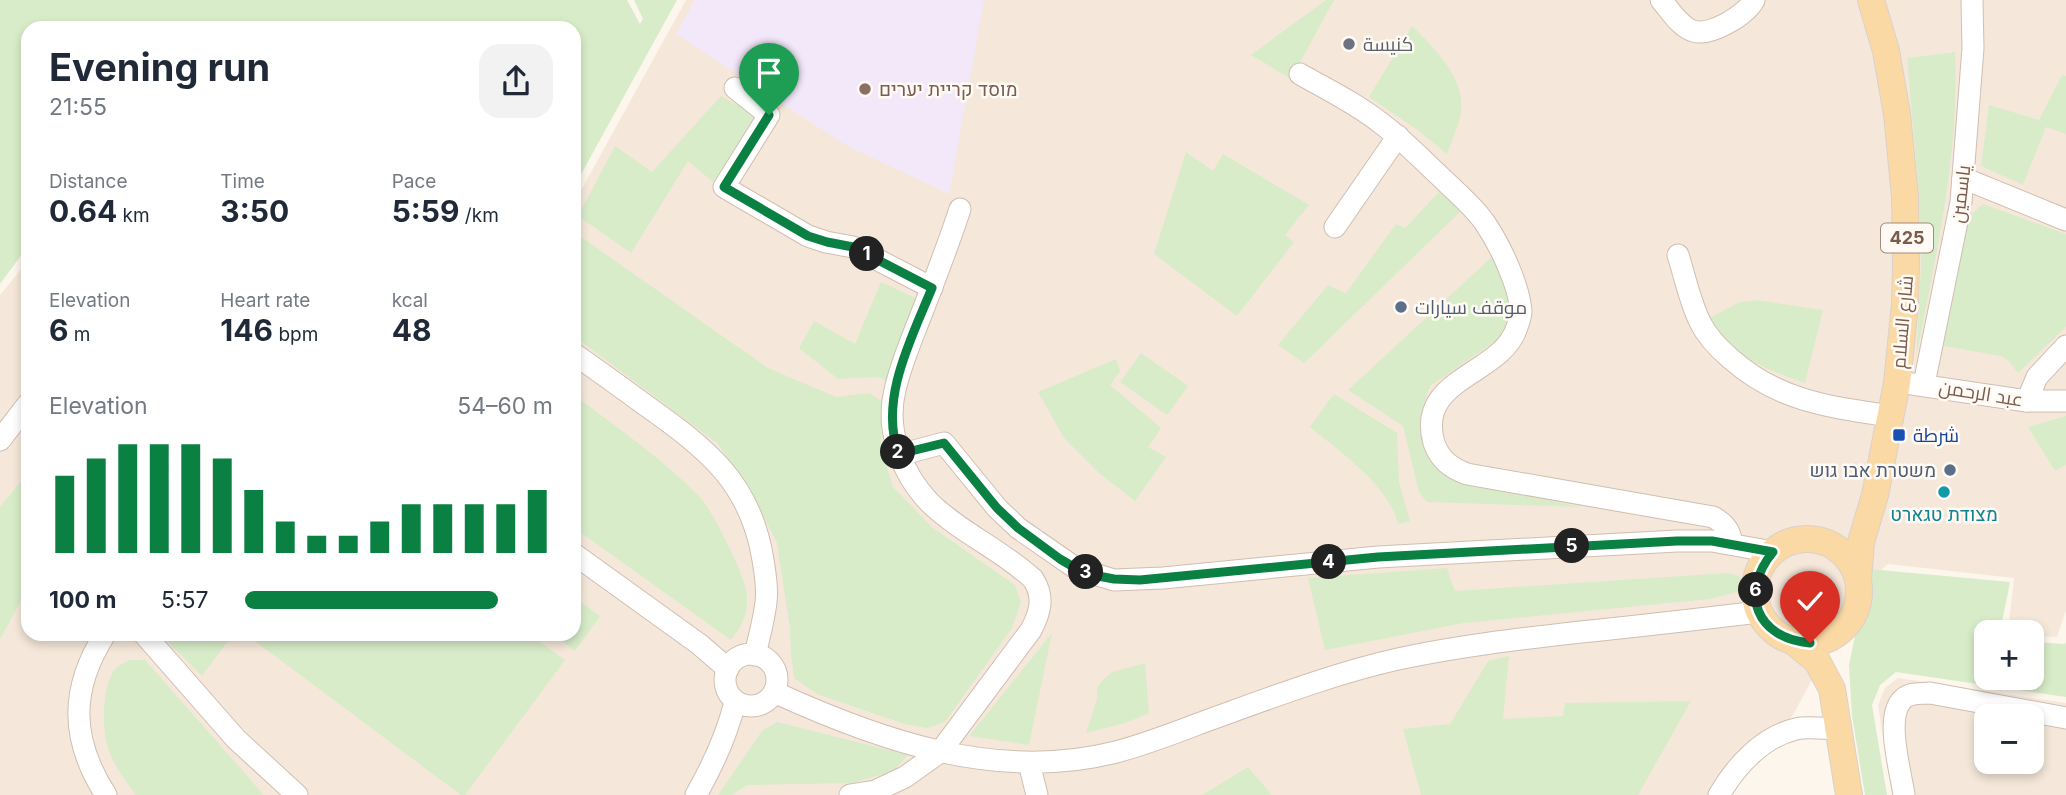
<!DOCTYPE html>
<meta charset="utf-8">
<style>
:root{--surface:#fff;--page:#f2f2f3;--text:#1f2937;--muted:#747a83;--accent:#0b8043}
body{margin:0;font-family:Inter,Cairo,Heebo,sans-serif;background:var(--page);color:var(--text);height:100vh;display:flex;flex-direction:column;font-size:26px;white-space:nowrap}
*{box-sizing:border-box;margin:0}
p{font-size:23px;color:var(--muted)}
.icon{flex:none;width:38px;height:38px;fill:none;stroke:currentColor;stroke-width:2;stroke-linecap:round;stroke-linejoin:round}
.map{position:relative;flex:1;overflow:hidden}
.side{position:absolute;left:21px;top:21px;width:560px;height:620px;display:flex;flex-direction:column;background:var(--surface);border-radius:21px;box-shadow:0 4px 10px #0003}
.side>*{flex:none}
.controls{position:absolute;left:1974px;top:620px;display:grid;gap:14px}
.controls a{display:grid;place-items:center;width:70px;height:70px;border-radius:14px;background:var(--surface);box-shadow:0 4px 10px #0003;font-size:35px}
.pin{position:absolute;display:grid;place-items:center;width:60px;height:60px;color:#fff;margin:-72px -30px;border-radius:50% 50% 50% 0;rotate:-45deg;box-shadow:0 0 7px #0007}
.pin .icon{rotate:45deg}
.km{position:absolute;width:35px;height:35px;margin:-18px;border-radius:50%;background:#222;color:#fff;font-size:19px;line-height:35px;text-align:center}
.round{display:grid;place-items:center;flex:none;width:74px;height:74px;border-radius:21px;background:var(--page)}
.head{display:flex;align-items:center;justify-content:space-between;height:119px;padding:0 28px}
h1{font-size:38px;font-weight:700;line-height:52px}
.stats{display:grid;grid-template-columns:repeat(3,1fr);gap:10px;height:119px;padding:7px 28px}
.stats div{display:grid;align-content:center}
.stats b{font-size:30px;font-weight:700}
.stats small{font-size:19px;font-weight:400}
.stats p{font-size:19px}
.chart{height:196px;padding:14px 28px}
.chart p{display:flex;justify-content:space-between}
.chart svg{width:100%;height:126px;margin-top:7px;stroke:var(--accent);stroke-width:6}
ul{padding:0 28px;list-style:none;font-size:23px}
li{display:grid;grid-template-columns:112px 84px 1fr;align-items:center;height:52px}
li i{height:18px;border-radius:9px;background:var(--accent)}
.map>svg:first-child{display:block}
</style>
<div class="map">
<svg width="2066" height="795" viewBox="0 0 2066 795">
<rect width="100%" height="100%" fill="#fdf6ec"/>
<g fill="#f5e8da" fill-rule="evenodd">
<polygon points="686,0 2066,0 2066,610 2057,637 2032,636 2032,632 2008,632 2014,578 1888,564 1863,585 1793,715 1723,795 0,795 0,295 28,261 28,634 574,634 574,203"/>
<path d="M1898 678 2066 703V795H1892L1878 705 1885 688ZM1986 716H2032V761H1986Z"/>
</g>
<polygon fill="#f3e8fa" points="695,0 984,0 949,194 846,145 676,34"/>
<g fill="#d8ecc9">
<polygon points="0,0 627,0 640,24 643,19 634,0 677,0 574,187 574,28 28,28 28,246 0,284"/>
<polygon points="1326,0 1334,0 1291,79 1251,55"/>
<path d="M1412 26C1436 50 1469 81 1460 118 1457 130 1451 142 1447 154L1419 131 1369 97Z"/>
<path d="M1955 52C1960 155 1935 258 1916 358L1921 265 1919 195 1907 58Z"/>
<polygon points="2062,75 2066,76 2066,134 2046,127 2023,185 1981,166 1989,105 2039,120"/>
<polygon points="721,96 757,115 713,182 688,161 631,253 578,216 615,146 652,172"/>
<polygon points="1186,152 1213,171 1223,154 1309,205 1285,235 1294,242 1237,316 1154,254"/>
<polygon points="1439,192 1462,210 1304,363 1278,345 1328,285 1346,293 1396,224 1405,228"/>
<polygon points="1983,204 2066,234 2066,327 2018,373 2009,361 2001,356 1943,346 1969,216"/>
<polygon points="574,232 768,368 836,397 869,393 881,401 881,447 893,487 933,528 1015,585 1021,602 1012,628 945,722 928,728 904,724 817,694 794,678 791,654 790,629 777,543 752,494 718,444 574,336"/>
<polygon points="1495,254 1512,309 1510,323 1497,340 1430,386 1421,411 1422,439 1439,470 1457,482 1582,507 1427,502 1419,492 1403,426 1348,390"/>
<polygon points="881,282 920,300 887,381 877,377 838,379 799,348 814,321 855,344"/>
<path d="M1757 300 1823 310 1805 383C1779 374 1738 359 1721 337 1717 331 1713 324 1709 318L1740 302Z"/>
<polygon points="1141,353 1188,386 1167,415 1120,382"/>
<polygon points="1116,359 1120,371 1110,385 1161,428 1148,447 1166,457 1135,501 1099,473 1064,438 1038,392"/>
<path d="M1334 394 1397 433 1399 482 1410 521 1398 524C1389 485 1340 452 1310 427Z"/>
<path d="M574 395C617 427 661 458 699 496 712 509 747 579 747 596 748 616 742 625 731 640L574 528Z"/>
<polygon points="2066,416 2066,465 2055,471 2028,427"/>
<polygon points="28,473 28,588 0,639 0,507"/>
<polygon points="1447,568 1455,591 1727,573 1739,576 1745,583 1741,591 1710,599 1464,623 1325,650 1308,578"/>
<polygon points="1869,569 2010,582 2000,632 1986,632 1986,677 2032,677 2032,642 2065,644 2066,642 2066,697 1896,672 1880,685 1872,705 1887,795 1865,795 1852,716 1849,665"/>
<polygon points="574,597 600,616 575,651 552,634 574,634"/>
<polygon points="1052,633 1029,745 969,736"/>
<polygon points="160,634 233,634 202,676"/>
<polygon points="262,634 529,634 565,660 465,795 461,795 256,642"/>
<polygon points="1509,656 1503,719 1563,716 1565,703 1691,701 1638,795 1421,795 1403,729 1450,724 1488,661"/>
<path d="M130 660H145L264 795H136C126 781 113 765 108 748 102 728 101 685 116 668 119 665 126 662 130 660Z"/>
<polygon points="1145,663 1149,713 1125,723 1086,733 1097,699 1097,688 1102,681 1112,672"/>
<polygon points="777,722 908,755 894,771 852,783 747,785 732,795 718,795 762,731"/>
<polygon points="1248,767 1272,795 1202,795"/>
</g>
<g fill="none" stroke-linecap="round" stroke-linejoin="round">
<defs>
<g id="minor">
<path d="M1661 0C1670 10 1680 27 1693 31 1710 37 1746 15 1754 0"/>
<path d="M1300 74C1328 90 1357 104 1382 124 1405 141 1424 162 1445 181 1458 194 1475 208 1485 223 1500 245 1519 285 1521 311 1521 317 1519 322 1517 327 1502 376 1415 377 1434 443 1440 460 1451 468 1467 474L1713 517C1725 524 1730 530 1732 544"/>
<polyline points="735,88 769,115 724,187 808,236 826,242 853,247 932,288"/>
<polyline points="1963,178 2066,220"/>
<polyline points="1335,227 1398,136"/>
<path d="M1678 255C1685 277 1690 302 1700 322 1707 337 1718 348 1731 359 1778 401 1830 407 1890 416"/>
<path d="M574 354C599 371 623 389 648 407 707 449 751 483 763 560 765 573 768 588 766 602 764 620 759 637 755 655"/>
<polyline points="1912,384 2027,401 2066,401"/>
<polyline points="1924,384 1961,202 1973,48 1972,0"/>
<polyline points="2027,401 2037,377 2066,346"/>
<polyline points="0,440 28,404"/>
<polyline points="899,455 944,443 997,508 1018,528 1077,569 1114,580 1163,578 1378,557 1677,541 1712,541 1773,552"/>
<polyline points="574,554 699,644 728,669"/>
<path d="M105 634C70 689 70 739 106 795"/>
<polyline points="144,634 236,739 297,795"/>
<circle cx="751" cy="680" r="26"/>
<path d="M774 692C881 741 998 782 1116 752 1147 744 1177 732 1206 721 1267 699 1335 673 1398 659 1458 646 1519 639 1581 632 1640 626 1700 619 1759 612"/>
<polyline points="1029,763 1037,795"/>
<path d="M696 795C713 765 727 735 735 702"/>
<path d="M850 795 875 791 905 777 940 752 1031 630C1040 613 1045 597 1033 579 1002 550 961 533 930 503 902 474 885 430 895 390 901 363 913 336 923 310 936 276 949 243 960 209"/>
<path d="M1719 795C1736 766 1762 737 1796 729 1809 726 1825 729 1839 729"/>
<path d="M1904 795C1901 772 1884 716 1903 699 1911 692 1920 694 1930 693L2066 718"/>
</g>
<g id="major">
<circle cx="1807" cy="591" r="52"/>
<polyline points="1858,579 1861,542 1875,495 1897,383 1905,304 1906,264 1905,197 1897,114 1886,51 1871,0"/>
<polyline points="1794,642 1817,661 1832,689 1849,795"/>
</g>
</defs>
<use href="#minor" stroke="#d1beb0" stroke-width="23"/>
<use href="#major" stroke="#dad1cd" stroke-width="28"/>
<use href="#minor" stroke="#fff" stroke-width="21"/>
<use href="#major" stroke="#fbd9a5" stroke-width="26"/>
</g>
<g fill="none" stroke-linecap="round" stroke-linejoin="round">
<defs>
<path id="route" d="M769 115 724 187 808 236 827 242 853 247 932 288C912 337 878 401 899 454L944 443 997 508 1018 528 1060 559 1077 569 1098 576 1114 579 1140 580 1378 557 1677 541H1712L1773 552C1739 593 1756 638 1810 643"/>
</defs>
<use href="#route" stroke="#fff" stroke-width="14"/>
<use href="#route" stroke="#0b8043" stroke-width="9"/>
</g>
<circle fill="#6b7280" stroke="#fffaf3" stroke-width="2.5" cx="1349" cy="44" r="7"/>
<circle fill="#8d6e63" stroke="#fffaf3" stroke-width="2.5" cx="865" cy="89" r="7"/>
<g fill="#5c6f8a" stroke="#fffaf3" stroke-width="2.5">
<circle cx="1401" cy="307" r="7"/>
<circle cx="1950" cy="470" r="7"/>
</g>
<rect fill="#1a4fb4" stroke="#fffaf3" stroke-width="2.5" x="1892" y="428" width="14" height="14" rx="3.5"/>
<circle fill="#0f9aa8" stroke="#fffaf3" stroke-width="2.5" cx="1944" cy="492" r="7"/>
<g text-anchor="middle" stroke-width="5" stroke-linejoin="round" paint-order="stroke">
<rect fill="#fffaf3" stroke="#a28b7f" stroke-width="2" x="1881" y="223.5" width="52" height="29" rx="5"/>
<g font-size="18" font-weight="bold" fill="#7a5c4d">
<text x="1907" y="244">425</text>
</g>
<g font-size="19" fill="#5b616d" stroke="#fffaf3" text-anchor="start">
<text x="1363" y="51">كنيسة</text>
</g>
<g font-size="19" fill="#785e54" stroke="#fffaf3" text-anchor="start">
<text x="879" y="96">מוסד קריית יערים</text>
</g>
<g font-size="19" fill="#7a5c4d" stroke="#fffaf3">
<text transform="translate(1960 194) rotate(-83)" y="7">ياسمين</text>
<text transform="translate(1902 322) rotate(-85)" y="7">شارع السلام</text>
<text transform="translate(1981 393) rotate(9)" y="7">عبد الرحمن</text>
</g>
<g font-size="19" fill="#4e5e75" stroke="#fffaf3" text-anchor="start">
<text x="1415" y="314">موقف سيارات</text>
<text x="1936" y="477" text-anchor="end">משטרת אבו גוש</text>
</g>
<g font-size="19" fill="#164399" stroke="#fffaf3" text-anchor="start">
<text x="1913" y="442">شرطة</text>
</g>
<g font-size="19" fill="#0d838f" stroke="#fffaf3">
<text x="1944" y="521">מצודת טגארט</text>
</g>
</g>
</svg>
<div class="controls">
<a>+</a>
<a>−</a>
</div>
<div class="pin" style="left:769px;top:115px;background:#1e9e55"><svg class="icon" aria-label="arrive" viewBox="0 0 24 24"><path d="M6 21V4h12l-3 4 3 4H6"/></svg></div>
<div class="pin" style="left:1810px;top:643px;background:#d93025"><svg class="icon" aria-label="check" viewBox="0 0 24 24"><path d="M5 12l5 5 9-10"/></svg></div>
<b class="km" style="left:867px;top:254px">1</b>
<b class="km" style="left:898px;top:452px">2</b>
<b class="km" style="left:1086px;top:572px">3</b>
<b class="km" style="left:1329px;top:562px">4</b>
<b class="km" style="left:1572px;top:546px">5</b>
<b class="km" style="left:1756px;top:590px">6</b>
<section class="side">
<div class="head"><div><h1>Evening run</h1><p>21:55</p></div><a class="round"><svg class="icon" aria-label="share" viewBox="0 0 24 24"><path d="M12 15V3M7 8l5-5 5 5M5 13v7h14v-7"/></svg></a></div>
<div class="stats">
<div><p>Distance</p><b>0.64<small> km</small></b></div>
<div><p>Time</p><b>3:50</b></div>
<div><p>Pace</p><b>5:59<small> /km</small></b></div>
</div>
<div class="stats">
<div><p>Elevation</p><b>6<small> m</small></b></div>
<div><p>Heart rate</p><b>146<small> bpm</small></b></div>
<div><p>kcal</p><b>48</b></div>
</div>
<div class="chart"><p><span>Elevation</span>54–60 m</p>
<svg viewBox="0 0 160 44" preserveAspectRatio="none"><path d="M5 44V17M15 44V11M25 44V6M35 44V6M45 44V6M55 44V11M65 44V22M75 44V33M85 44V38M95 44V38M105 44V33M115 44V27M125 44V27M135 44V27M145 44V27M155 44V22"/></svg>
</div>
<ul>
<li><b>100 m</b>5:57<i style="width:82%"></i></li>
</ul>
</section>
</div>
